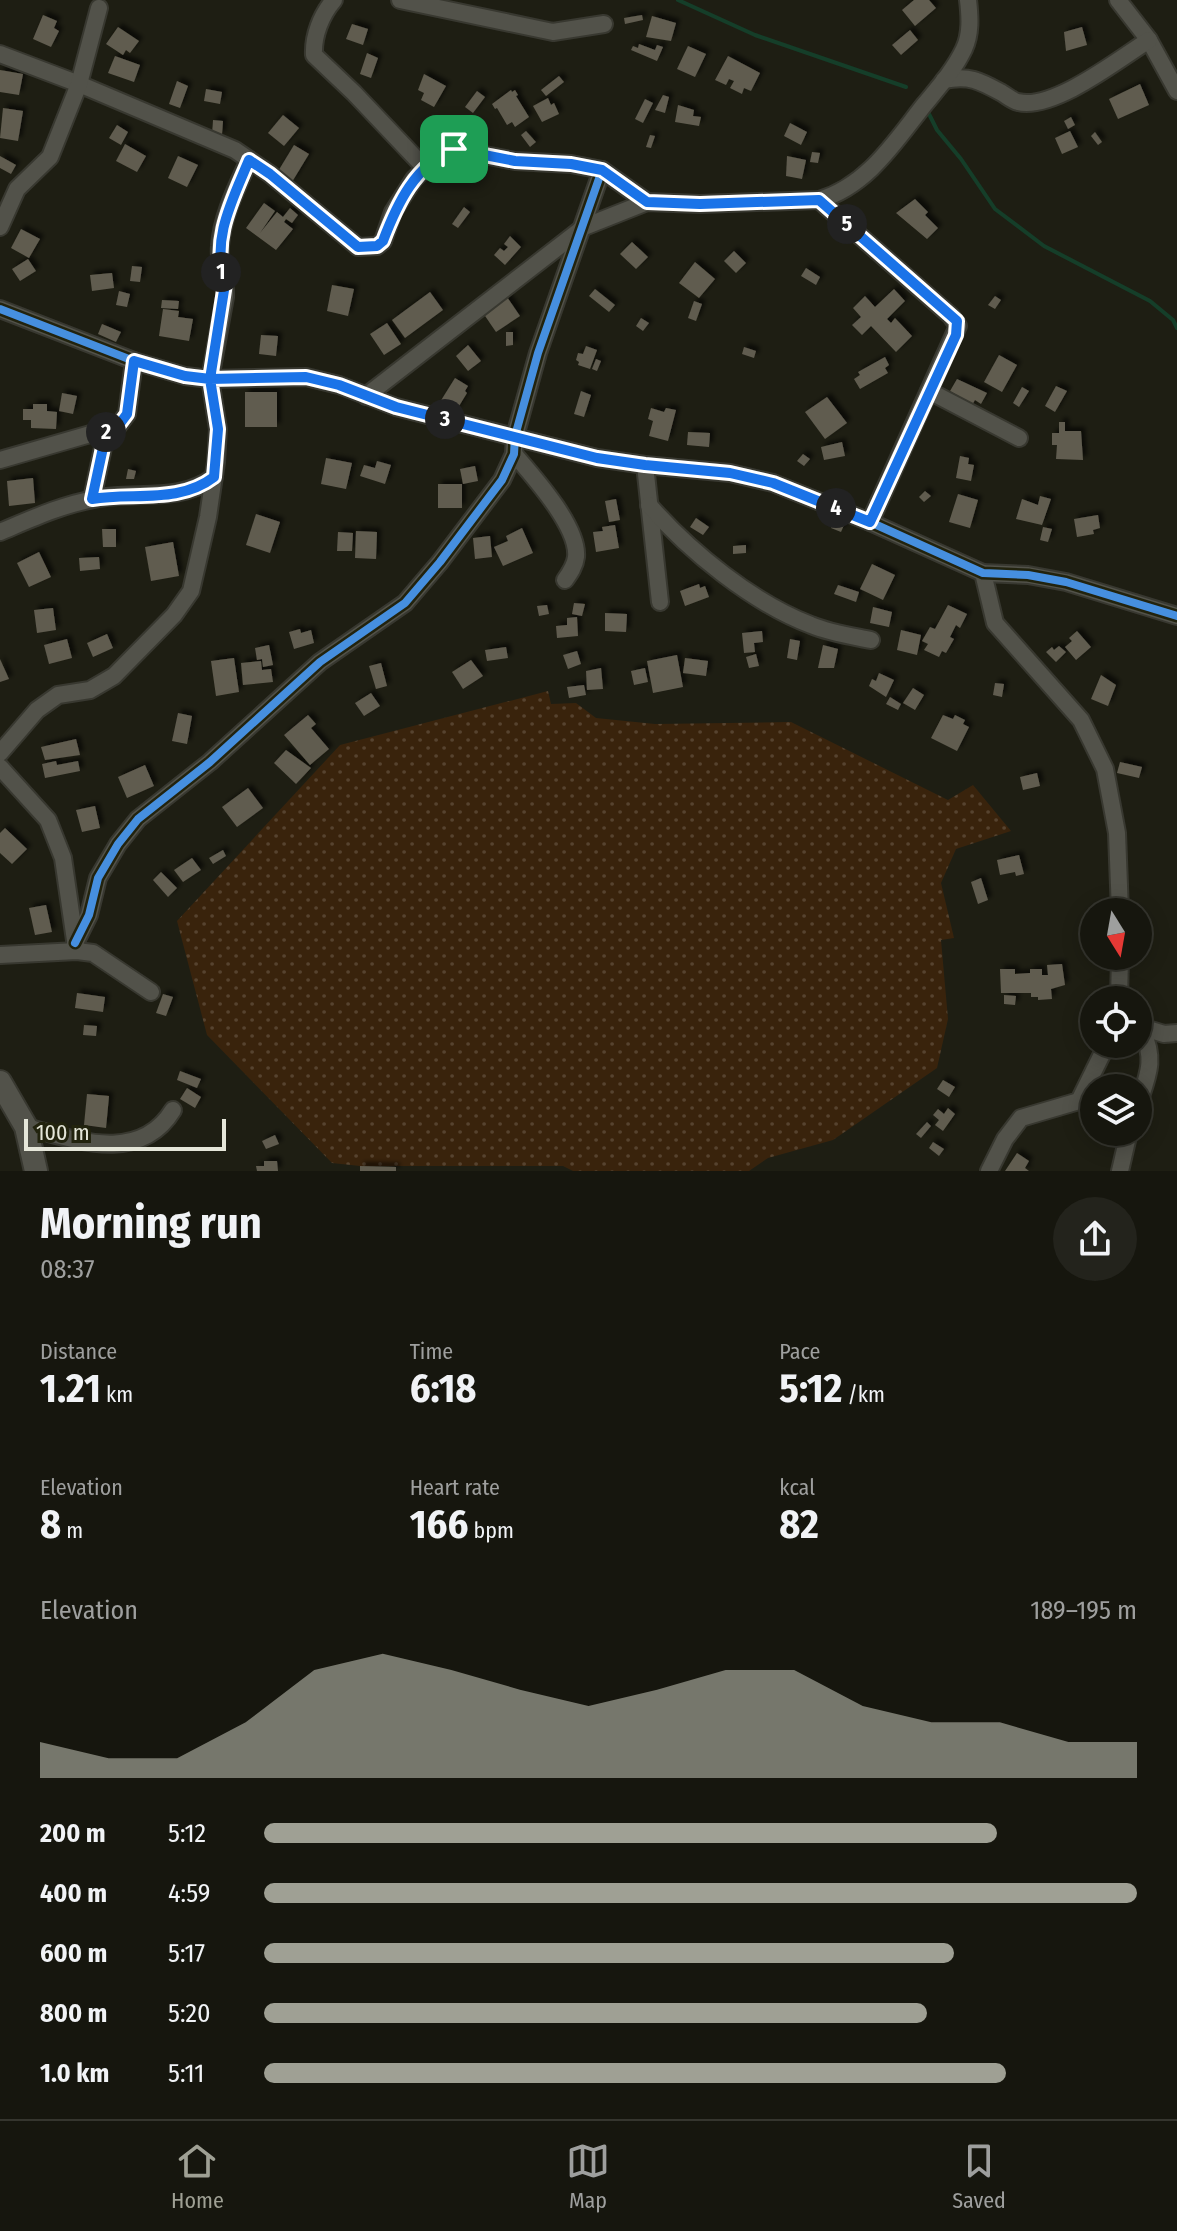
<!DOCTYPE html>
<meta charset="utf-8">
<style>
:root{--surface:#16160e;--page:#23231c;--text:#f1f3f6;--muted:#9e9f9e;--line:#35352e;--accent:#9fa094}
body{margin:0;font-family:"Fira Sans Condensed",sans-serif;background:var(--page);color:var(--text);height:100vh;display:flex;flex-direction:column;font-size:30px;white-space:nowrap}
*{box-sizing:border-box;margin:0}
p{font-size:26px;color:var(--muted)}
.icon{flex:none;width:44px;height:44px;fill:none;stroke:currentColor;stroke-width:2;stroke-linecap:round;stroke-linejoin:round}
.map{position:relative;height:1171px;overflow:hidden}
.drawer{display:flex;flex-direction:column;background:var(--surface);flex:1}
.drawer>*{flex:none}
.needle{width:52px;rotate:169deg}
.fabs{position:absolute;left:1080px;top:898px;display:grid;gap:16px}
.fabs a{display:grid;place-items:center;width:72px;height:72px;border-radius:50%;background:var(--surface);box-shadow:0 4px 20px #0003,0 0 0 2px var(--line);font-size:40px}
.scale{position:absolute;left:24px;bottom:20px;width:202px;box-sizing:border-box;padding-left:8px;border:4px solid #e5e6d9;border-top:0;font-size:22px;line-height:28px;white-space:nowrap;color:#e5e6d9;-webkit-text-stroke:6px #22230e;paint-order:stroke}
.pin{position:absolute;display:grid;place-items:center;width:68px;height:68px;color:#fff;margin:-34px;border-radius:16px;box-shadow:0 4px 12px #0006}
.km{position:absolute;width:40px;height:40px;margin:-20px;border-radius:50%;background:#222;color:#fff;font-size:22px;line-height:40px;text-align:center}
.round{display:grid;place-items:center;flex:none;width:84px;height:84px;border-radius:42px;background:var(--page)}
.summary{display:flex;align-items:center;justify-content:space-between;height:136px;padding:0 40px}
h1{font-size:44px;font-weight:700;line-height:60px}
.metrics{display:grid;grid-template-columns:repeat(3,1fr);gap:12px;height:136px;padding:8px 40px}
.metrics div{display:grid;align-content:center}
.metrics b{font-size:40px;font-weight:700}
.metrics small{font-size:22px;font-weight:400}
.metrics p{font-size:22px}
.chart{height:224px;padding:16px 40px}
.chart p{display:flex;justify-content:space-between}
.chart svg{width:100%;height:144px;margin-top:8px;fill:var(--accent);opacity:.7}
ul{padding:0 40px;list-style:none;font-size:26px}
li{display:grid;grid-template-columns:128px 96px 1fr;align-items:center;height:60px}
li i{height:20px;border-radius:10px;background:var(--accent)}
.tab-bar{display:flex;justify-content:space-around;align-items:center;height:112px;border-top:2px solid var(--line);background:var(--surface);font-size:22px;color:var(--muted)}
.tab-bar a{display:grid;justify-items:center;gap:4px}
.tab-bar .active{color:var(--accent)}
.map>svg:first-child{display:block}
</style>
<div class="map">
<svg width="1177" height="1171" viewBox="0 0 1177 1171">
<defs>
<pattern id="grass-dots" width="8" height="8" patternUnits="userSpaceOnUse" patternTransform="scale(2)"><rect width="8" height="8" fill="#39230c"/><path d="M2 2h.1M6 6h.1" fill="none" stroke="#56432f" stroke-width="1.8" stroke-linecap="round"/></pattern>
<filter id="shadow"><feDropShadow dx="4" dy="-4" stdDeviation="2" flood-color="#0009"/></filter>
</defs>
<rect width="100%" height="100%" fill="#1e1e13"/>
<polygon fill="url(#grass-dots)" points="548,691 551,704 576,703 596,718 655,724 791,722 948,800 973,785 1011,831 956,849 941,883 954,938 941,940 948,1019 937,1068 833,1140 768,1158 749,1171 573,1171 563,1166 360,1166 332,1163 207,1035 177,921 340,745"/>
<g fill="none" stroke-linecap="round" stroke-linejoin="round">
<g stroke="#153e29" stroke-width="4">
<polyline points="678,0 755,35 906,87"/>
<polyline points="927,110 937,130 961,159 995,209 1044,246 1150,301 1173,320 1177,328"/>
</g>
</g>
<g fill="#605c4f" filter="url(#shadow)">
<polygon points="914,0 929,0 936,8 915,26 902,10"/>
<polygon points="43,15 57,21 54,28 59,31 51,47 33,39"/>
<polygon points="642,15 643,20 625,24 624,18"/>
<polygon points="652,16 676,23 671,41 646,37"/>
<polygon points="352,24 368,29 363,45 346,39"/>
<polygon points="118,27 139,41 130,53 126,50 123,55 106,44"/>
<polygon points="1082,27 1087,45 1066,51 1064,32"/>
<polygon points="910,30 918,40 901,55 892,45"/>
<polygon points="639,44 655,50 657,45 663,47 657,61 631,50 633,46 638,48"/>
<polygon points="688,46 706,54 695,77 677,69"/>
<polygon points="367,53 378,58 371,78 360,74"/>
<polygon points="115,56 140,65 134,82 108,73"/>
<polygon points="728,56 760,73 751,91 744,88 742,94 730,88 734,81 729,79 726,85 715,80"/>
<polygon points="0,70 23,74 19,95 0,92"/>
<polygon points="424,74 446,86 434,107 421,100 424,93 418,90"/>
<polygon points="559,76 564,82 546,96 541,90"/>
<polygon points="177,81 188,86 180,108 169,104"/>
<polygon points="1140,84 1149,105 1118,119 1109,99"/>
<polygon points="206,89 222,92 220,104 204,101"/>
<polygon points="511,90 512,92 515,90 518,95 516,96 529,117 515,127 512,122 507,125 497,108 495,109 492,104"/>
<polygon points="477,91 485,97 473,113 465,107"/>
<polygon points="663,95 669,97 665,113 655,110"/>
<polygon points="548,98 551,105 554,103 559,114 542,122 533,106"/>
<polygon points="645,99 653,103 643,123 635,119"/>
<polygon points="678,105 694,110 693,116 701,117 699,126 675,122"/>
<polygon points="3,108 23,111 18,141 0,138"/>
<polygon points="283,115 299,128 284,146 268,133"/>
<polygon points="1071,117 1075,125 1068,129 1064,121"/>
<polygon points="213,120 223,121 222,135 212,135"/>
<polygon points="790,123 807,132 801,145 784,136"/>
<polygon points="117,125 128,132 121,145 109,138"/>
<polygon points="526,131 536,142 530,147 521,135"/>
<polygon points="1070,131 1078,147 1062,154 1055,138"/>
<polygon points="1095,132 1102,142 1098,145 1091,136"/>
<polygon points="650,135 655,136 651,148 646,147"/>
<polygon points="125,144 146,156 137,172 116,161"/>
<polygon points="294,145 309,154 292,182 277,173"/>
<polygon points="812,152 820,153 818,163 810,162"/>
<polygon points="0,156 16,165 11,174 0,168"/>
<polygon points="178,156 198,165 187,187 168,178"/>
<polygon points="787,156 806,160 802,179 786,176"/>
<polygon points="915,199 928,212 925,215 938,228 927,239 896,213"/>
<polygon points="264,203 275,211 260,233 277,212 283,217 290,208 298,215 292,223 286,219 284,222 293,229 276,250 246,228"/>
<polygon points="464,207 470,212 458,228 452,224"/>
<polygon points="21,229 40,239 29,258 11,248"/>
<polygon points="510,236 521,247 505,265 494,255 500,248 504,251 508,247 504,244"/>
<polygon points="632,242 648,257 636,269 620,254"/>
<polygon points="734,251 746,263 736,273 724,261"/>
<polygon points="28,259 36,271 20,281 12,269"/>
<polygon points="695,262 715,279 699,298 679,283"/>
<polygon points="132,266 142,267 140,282 130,281"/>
<polygon points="806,268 820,277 816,285 801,276"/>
<polygon points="112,273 114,288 92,291 90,275"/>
<polygon points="332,285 354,289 348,316 327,311"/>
<polygon points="595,289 615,305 609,312 589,296"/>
<polygon points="894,289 905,301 887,319 891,323 895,318 912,336 896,352 871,326 862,335 852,325 861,317 853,308 865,296 875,307"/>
<polygon points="119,291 130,294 127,307 116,305"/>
<polygon points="430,292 443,310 405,338 392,320"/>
<polygon points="995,296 1001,300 995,309 988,305"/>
<polygon points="507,297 520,316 496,332 483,313"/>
<polygon points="162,300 179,301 178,309 161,308"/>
<polygon points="694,301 702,304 696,321 688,318"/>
<polygon points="163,309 179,311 178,317 193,319 189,341 159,336"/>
<polygon points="641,318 649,323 643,331 636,326"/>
<polygon points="387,323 401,344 384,355 370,334"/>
<polygon points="102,324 121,332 116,342 98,334"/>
<polygon points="506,332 513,332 513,345 506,346"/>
<polygon points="261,335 278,336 276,356 259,354"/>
<polygon points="468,345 481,361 468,371 456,356"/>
<polygon points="586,346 597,350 590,369 578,365 579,362 576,360 578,353 583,354"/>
<polygon points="744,347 756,351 754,358 742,354"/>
<polygon points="999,355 1017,365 1002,392 984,382"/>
<polygon points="885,357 889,365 885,368 888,373 860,389 854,379 860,375 858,372"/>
<polygon points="596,359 601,361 597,371 592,369"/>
<polygon points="455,378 468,386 465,391 467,393 456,411 440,402"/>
<polygon points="957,379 987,393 981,404 975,400 971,407 964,402 965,400 950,391"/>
<polygon points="1056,386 1067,391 1055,412 1045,406"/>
<polygon points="1022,387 1029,391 1019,407 1013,403"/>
<polygon points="581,391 591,395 584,417 574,414"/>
<rect x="245" y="392" width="32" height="35"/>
<polygon points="62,393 77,396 73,414 59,411"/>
<polygon points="827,397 847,423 825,439 805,412"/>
<polygon points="33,404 47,404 47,411 57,412 56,429 31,428 31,420 23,420 23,409 33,409"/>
<polygon points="651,408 664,412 666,408 676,410 668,441 649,436 653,421 648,419"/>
<polygon points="1059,422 1065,422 1065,431 1081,431 1083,460 1056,459 1057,445 1052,445 1052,433 1059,433"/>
<polygon points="688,432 710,433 709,447 687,445"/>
<polygon points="842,442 845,456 824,460 821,447"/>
<polygon points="803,454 810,459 804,466 797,461"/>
<polygon points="960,456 969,458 968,464 974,465 971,481 956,478"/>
<polygon points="326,458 352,463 346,489 321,484"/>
<polygon points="377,461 391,465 385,484 360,476 364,465 375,468"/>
<polygon points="475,466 478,481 463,484 460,469"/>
<polygon points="128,469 136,471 134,479 126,479"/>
<polygon points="33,478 35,503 9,506 7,481"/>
<rect x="438" y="484" width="24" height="24"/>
<polygon points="925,491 931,496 924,502 919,497"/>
<polygon points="958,494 978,500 970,528 949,522"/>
<polygon points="1040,496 1051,499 1042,525 1016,519 1022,499 1038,505"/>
<polygon points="616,499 620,520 609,522 605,501"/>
<polygon points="256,514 280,522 270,553 246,545"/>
<polygon points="1098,515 1100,528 1093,530 1094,534 1077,537 1074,519"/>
<polygon points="696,518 709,527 703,535 690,527"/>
<polygon points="834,521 844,525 841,532 831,528"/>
<polygon points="615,525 619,548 596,552 593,532 603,531 602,527"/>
<polygon points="1043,527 1052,529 1048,542 1040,540"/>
<polygon points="522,528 533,553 503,566 494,547 508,541 506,536"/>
<polygon points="102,529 116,529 116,547 103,547"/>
<polygon points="356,531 377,532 376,559 355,558"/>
<polygon points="338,532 353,533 352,551 337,551"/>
<polygon points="490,536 492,557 475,559 473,538"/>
<polygon points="173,542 179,576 151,581 145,547"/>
<polygon points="746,545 746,553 733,554 733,546"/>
<polygon points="39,552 51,577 29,587 17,563"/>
<polygon points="99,557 100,569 80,571 79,558"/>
<polygon points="872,564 895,575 883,600 860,589"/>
<polygon points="699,584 700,588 705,586 709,597 685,606 680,591"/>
<polygon points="838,585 859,592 856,602 834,594"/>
<polygon points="574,603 585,604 582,616 572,614"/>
<polygon points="547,605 549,614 539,616 537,606"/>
<polygon points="948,605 967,614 960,628 956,625 950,637 954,639 946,653 942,651 939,657 924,650 928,644 922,641 930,627 935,629"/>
<polygon points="873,607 892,612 889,627 870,623"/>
<polygon points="53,608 56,630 37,633 34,610"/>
<polygon points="605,613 627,614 626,632 605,631"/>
<polygon points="577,617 578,636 557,638 556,626 567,625 567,618"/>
<polygon points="300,629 301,633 311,630 314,643 294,649 289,632"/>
<polygon points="901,630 921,635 917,655 897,650"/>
<polygon points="762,631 763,642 754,643 755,652 744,653 742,633"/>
<polygon points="1077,631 1091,647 1076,660 1065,647 1072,641 1069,638"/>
<polygon points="107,634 113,648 93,657 87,643"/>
<polygon points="67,639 72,658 49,664 44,645"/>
<polygon points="790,639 800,641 797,660 787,658"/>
<polygon points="269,645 273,665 263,667 262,659 257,660 255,648"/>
<polygon points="823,645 838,649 834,668 818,668"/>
<polygon points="1059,646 1066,652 1056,662 1046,652 1052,647 1054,650"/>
<polygon points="506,647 508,658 487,661 485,650"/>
<polygon points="577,651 581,664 568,669 563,655"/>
<polygon points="756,654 759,666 749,668 746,657"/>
<polygon points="677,655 683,687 653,693 647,661"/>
<polygon points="234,658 239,692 216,696 211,661"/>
<polygon points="685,658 708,661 706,676 683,673"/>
<polygon points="0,659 9,679 0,682"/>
<polygon points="471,660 483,676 463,689 452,672"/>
<polygon points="261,661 262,670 271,669 273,682 243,685 241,663"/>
<polygon points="381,663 387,686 376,689 369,666"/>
<polygon points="601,668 603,689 587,690 586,671"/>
<polygon points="645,668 648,682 634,685 631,671"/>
<polygon points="879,673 894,680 886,697 869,686 872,679 876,681"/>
<polygon points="1101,675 1116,685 1108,706 1091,699"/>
<polygon points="995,683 1004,684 1002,697 993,695"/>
<polygon points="584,685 586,695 569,698 567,687"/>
<polygon points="913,688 924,695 915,710 903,703"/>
<polygon points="371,693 380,706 364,716 355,703"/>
<polygon points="890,697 901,704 898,710 886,704"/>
<polygon points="178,713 192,716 187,744 172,741"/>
<polygon points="308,715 316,724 311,728 329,749 310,765 284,735"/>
<polygon points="943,715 953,719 955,715 965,720 963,724 969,727 957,751 931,738"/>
<polygon points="76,739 80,755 45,760 41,747"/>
<polygon points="286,750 311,768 296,784 274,763"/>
<polygon points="56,761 57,765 78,761 80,771 45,778 42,764"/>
<polygon points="1120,762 1142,767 1139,778 1117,773"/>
<polygon points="145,765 154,786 127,798 118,777"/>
<polygon points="1037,773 1040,786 1023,790 1020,777"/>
<polygon points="248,788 263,808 237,827 222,807"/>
<polygon points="95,806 100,828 82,832 76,810"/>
<polygon points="5,828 27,849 12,864 0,853 0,833"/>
<polygon points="223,850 226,856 213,864 209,858"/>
<polygon points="1019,855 1024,874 1016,876 1015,872 1000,875 997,860"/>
<polygon points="192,858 201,870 183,882 174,870"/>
<polygon points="161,872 177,888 168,897 153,880"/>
<polygon points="981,878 988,900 978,904 971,882"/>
<polygon points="46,905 52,932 35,935 29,908"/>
<polygon points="1062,964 1065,985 1051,989 1052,999 1038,1000 1038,997 1031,997 1031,993 1001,993 1000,969 1015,969 1015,974 1030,973 1030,969 1042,969 1042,975 1048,975 1047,965"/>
<polygon points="77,993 105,997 103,1012 75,1008"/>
<polygon points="163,994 173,997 166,1016 156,1013"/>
<polygon points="1004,995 1016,996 1015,1005 1004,1004"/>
<polygon points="84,1025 97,1026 96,1036 83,1035"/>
<polygon points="180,1071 201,1079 197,1088 177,1080"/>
<polygon points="943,1080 955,1087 949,1097 937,1089"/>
<polygon points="187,1088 201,1097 195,1108 180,1099"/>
<polygon points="87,1094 109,1096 106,1128 84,1125"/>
<polygon points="948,1108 955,1114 943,1131 935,1125 939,1120 933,1115 938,1109 944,1114"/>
<polygon points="927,1122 931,1126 921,1138 916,1134"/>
<polygon points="275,1135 279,1144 266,1149 262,1141"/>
<polygon points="933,1142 944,1149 939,1156 929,1148"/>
<polygon points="1017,1153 1029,1161 1025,1168 1029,1171 1005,1171"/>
<polygon points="264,1161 277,1161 278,1171 257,1171 256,1166 264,1166"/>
<polygon points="360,1166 396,1167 396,1171 360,1171"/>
</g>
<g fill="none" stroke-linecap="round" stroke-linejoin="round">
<defs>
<g id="street">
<path d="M334 0C321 15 313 36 314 55L354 93 425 168"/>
<polyline points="400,0 553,32 604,24"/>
<polyline points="1118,0 1149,40 1177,91"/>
<polyline points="0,54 79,84 235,150 270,174 358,247 377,246 383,241 393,212 414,179 441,154 454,149 515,161 571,164 602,170 647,202"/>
<path d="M944 80C970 75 980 81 1002 93 1007 96 1013 101 1018 102 1053 111 1119 59 1149 40"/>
<polyline points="819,200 951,316 958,326 870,522"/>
<polyline points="0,227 17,189 50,157 79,84 99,8"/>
<polyline points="0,309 134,361 185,376 210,379 306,377 339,385 396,407 597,458 645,465 730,473 773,483 870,522 983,573 1028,575 1066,582 1177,616"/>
<polyline points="929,391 1019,438"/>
<path d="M366 396 584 227 647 202 700 204 819 200C867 186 894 143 924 105 938 88 954 70 964 49 971 34 970 17 968 0"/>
<path d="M514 454C533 476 579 527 576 557 575 566 570 573 565 580"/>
<polyline points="0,460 118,426 127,414 134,361"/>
<polyline points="645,465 660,602"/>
<polyline points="92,499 107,429"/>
<path d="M649 505C690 552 753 603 811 625 830 633 851 636 871 640"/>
<path d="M0 532C31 519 61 505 94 499 135 490 178 504 214 477"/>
<polyline points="983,573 995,623 1081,720 1105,769 1117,833 1120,912"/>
<path d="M0 753 37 710 58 695 90 690 114 676 174 615 191 591 208 517 216 462 218 429 210 379 225 297C226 279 218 264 220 246 222 216 237 187 249 160"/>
<polyline points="0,767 48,820 63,858 76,947"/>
<polyline points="75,943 89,915 98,878 118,844 138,819 210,762 320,662 405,603 440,562 502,480 514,454 515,436 538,353 602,170"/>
<polyline points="0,955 77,951 93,953 151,992"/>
<polyline points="1119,1000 1120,956"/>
<polyline points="1138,1026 1164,1034 1177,1033"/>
<path d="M1138 1105C1148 1075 1156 1060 1142 1030"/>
<path d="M26 1127C76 1140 140 1164 173 1110"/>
<polyline points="989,1171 1005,1139 1021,1118 1079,1101 1107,1044"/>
<polyline points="1120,1171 1129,1132"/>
</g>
<polyline id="secondary" points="0,1082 26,1127 36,1171"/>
</defs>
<use href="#street" stroke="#383830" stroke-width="20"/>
<use href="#secondary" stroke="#383830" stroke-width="26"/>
<use href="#street" stroke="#52524a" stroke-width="16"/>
<use href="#secondary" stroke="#52524a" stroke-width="22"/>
<defs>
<g id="cycleway">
<polyline points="0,309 134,361 185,376 210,379 306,377 339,385 396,407 597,458 645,465 730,473 773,483 870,522 983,573 1028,575 1066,582 1177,616"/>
<polyline points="75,943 89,915 98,878 118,844 138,819 210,762 320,662 405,603 440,562 502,480 514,454 515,436 538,353 602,170"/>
</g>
</defs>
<use href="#cycleway" stroke="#22230e" stroke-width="13"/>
<use href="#cycleway" stroke="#468fdf" stroke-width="8"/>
</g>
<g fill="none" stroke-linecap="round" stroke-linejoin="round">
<defs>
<path id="route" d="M454 149C415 165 397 204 383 241L377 246 358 247 270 174 249 160C232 201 211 239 225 284L210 379 218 429 214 477C179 504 133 492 92 499L107 429 118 426 127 414 134 361 185 376 210 379 306 377 339 385 396 407 597 458 645 465 730 473 773 483 870 522 956 335 957 321 819 200 700 204 647 202 602 170 571 164 515 161 454 149"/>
</defs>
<use href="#route" stroke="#fff" stroke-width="16"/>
<use href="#route" stroke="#1a73e8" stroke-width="10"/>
</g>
</svg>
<div class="fabs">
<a><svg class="needle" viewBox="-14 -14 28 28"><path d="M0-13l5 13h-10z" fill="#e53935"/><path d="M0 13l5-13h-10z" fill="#9e9f9e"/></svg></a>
<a><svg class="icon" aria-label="locate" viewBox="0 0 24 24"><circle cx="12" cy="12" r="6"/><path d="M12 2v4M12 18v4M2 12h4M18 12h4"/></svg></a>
<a><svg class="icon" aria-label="layers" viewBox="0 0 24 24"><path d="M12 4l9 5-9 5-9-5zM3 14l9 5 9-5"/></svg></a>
</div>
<div class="scale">100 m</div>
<div class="pin" style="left:454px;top:149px;background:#1e9e55"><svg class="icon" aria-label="arrive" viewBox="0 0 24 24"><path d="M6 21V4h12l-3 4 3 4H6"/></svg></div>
<b class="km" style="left:221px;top:272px">1</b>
<b class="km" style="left:106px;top:432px">2</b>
<b class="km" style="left:445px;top:419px">3</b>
<b class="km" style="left:836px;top:508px">4</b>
<b class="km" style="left:847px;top:224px">5</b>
</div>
<section class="drawer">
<div class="summary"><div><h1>Morning run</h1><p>08:37</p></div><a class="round"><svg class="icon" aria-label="share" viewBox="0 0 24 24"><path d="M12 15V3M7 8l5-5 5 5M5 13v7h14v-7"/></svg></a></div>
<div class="metrics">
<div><p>Distance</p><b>1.21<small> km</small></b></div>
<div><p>Time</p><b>6:18</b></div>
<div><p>Pace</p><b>5:12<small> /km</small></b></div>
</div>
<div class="metrics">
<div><p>Elevation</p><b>8<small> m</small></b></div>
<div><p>Heart rate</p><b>166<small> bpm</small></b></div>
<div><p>kcal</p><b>82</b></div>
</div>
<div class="chart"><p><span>Elevation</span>189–195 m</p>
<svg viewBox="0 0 160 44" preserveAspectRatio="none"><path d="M0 44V33L10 38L20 38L30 27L40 11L50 6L60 11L70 17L80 22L90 17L100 11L110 11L120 22L130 27L140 27L150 33L160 33V44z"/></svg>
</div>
<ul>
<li><b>200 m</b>5:12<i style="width:84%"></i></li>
<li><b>400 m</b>4:59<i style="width:100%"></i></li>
<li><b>600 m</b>5:17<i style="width:79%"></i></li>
<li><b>800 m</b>5:20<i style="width:76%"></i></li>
<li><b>1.0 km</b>5:11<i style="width:85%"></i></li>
</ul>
</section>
<nav class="tab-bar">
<a class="active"><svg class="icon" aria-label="home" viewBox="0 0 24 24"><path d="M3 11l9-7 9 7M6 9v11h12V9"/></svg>Home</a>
<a><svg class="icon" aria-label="map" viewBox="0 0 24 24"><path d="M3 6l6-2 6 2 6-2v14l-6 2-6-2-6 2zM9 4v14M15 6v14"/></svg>Map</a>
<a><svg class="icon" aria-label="saved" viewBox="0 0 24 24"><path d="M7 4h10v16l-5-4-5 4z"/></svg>Saved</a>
</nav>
